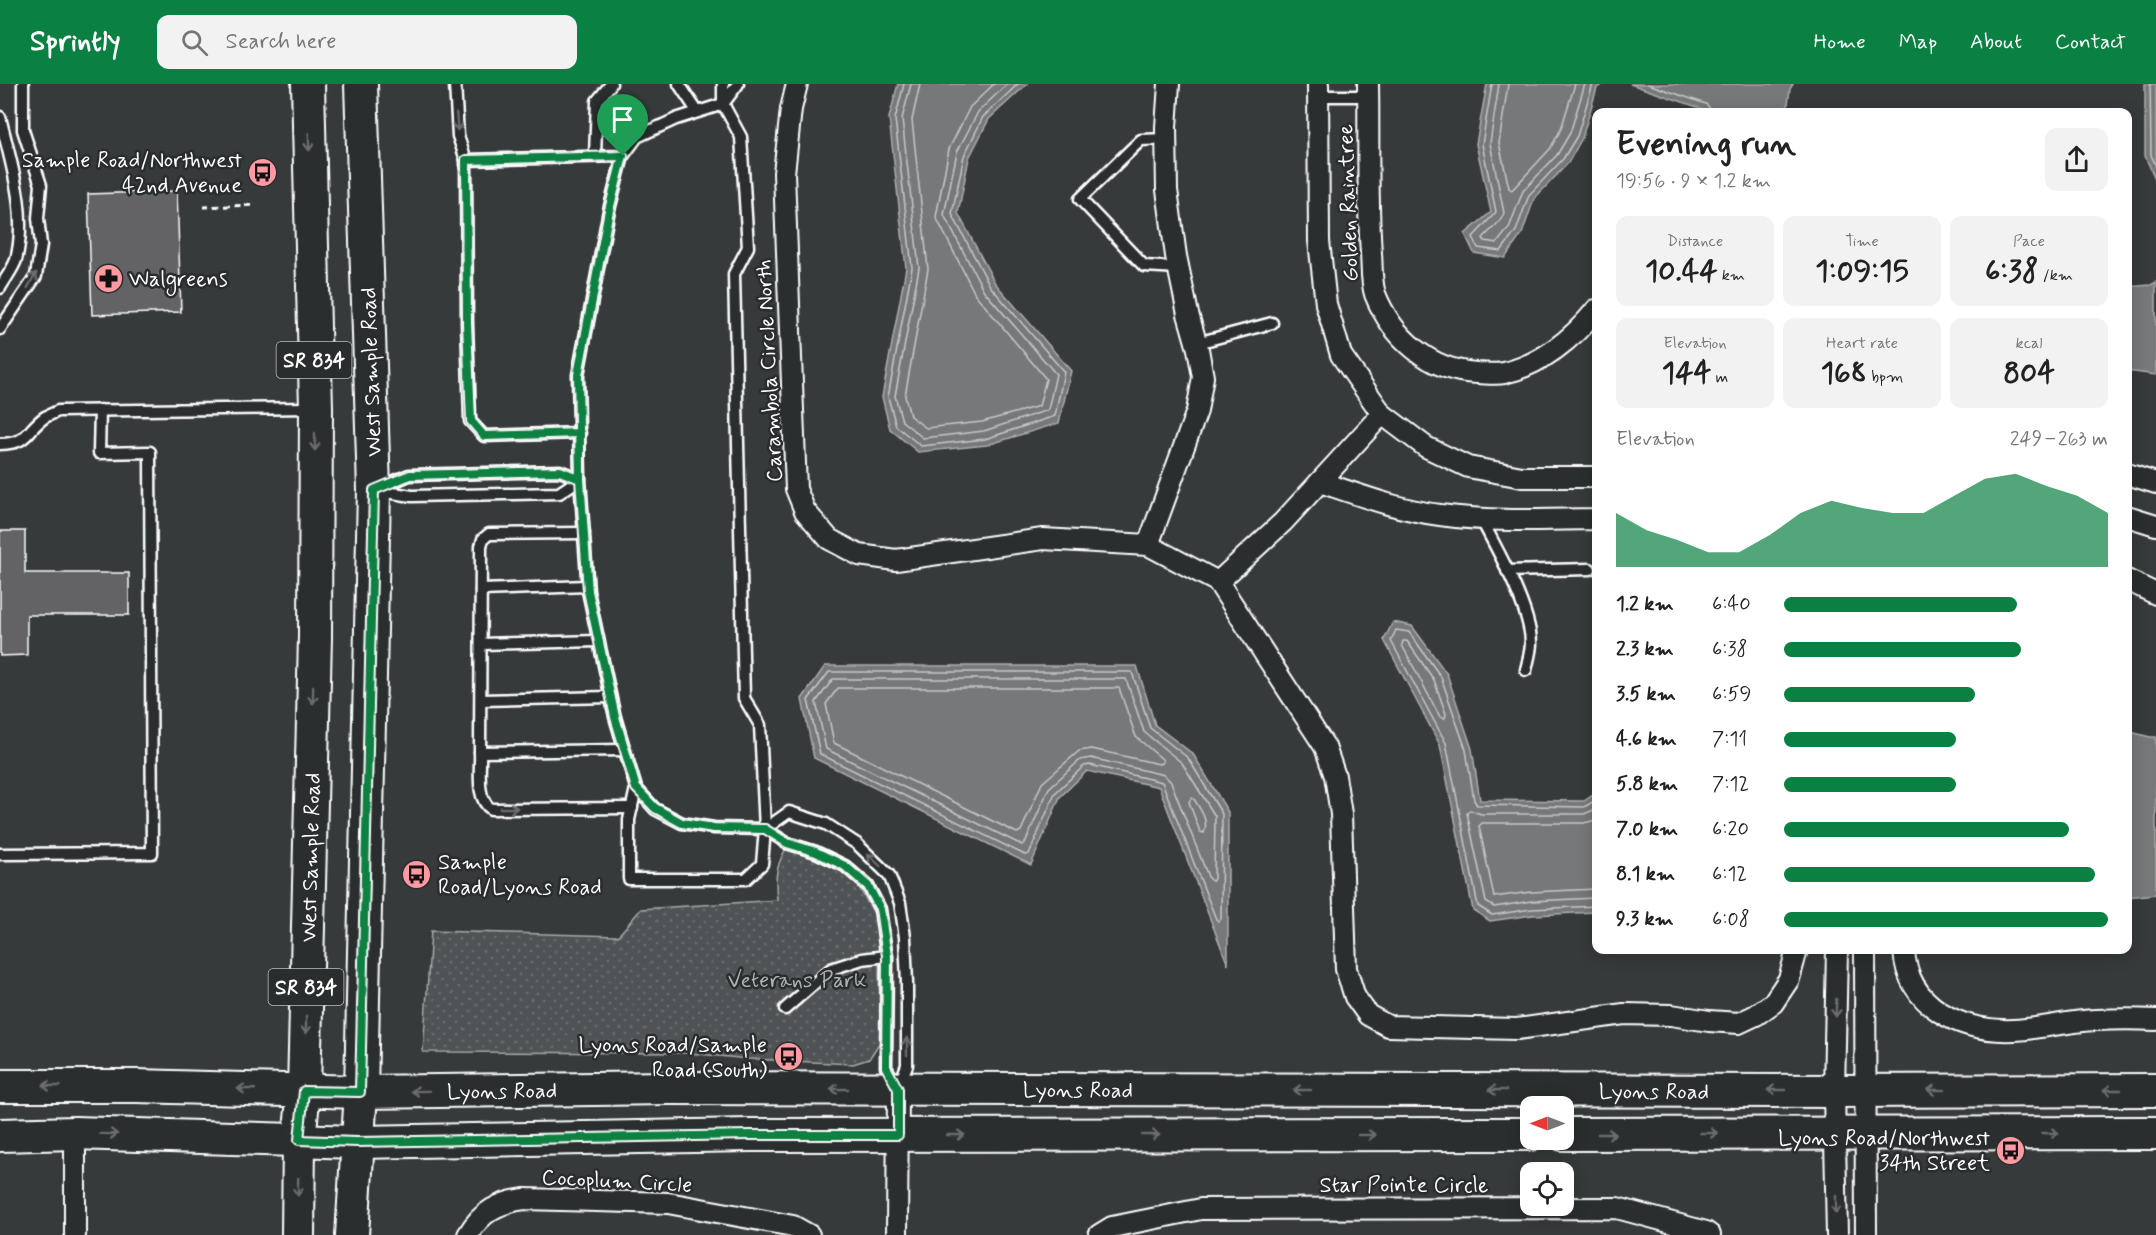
<!DOCTYPE html>
<meta charset="utf-8">
<style>
:root{--surface:#fff;--page:#f2f2f2;--text:#222;--muted:#767676;--accent:#0b8043}
body{margin:0;font-family:Mynerve,sans-serif;background:var(--page);color:var(--text);height:100vh;display:flex;flex-direction:column;font-size:22px;white-space:nowrap}
*{box-sizing:border-box;margin:0}
p{font-size:20px;color:var(--muted)}
.icon{flex:none;width:33px;height:33px;fill:none;stroke:currentColor;stroke-width:2;stroke-linecap:round;stroke-linejoin:round}
.map{position:relative;flex:1;overflow:hidden}
.side{position:absolute;left:1592px;top:24px;width:540px;height:846px;display:flex;flex-direction:column;background:var(--surface);border-radius:12px;box-shadow:0 3px 15px #0003}
.side>*{flex:none}
.needle{width:39px;rotate:270deg}
.controls{position:absolute;left:1520px;top:1012px;display:grid;gap:12px}
.controls a{display:grid;place-items:center;width:54px;height:54px;border-radius:12px;background:var(--surface);box-shadow:0 3px 15px #0003;font-size:30px}
.pin{position:absolute;display:grid;place-items:center;width:51px;height:51px;color:#fff;margin:-62px -26px;border-radius:50% 50% 50% 0;rotate:-45deg;box-shadow:0 0 6px #0007}
.pin .icon{rotate:45deg}
.round{display:grid;place-items:center;flex:none;width:63px;height:63px;border-radius:12px;background:var(--page)}
.head{display:flex;align-items:center;justify-content:space-between;height:102px;padding:0 24px}
h1{font-size:33px;font-weight:800;line-height:45px}
.figures{display:grid;grid-template-columns:repeat(3,1fr);gap:9px;height:102px;padding:6px 24px}
.figures div{display:grid;align-content:center;border-radius:12px;background:var(--page);text-align:center}
.figures b{font-size:30px;font-weight:800}
.figures small{font-size:16px;font-weight:400}
.figures p{font-size:16px}
.chart{height:168px;padding:12px 24px}
.chart p{display:flex;justify-content:space-between}
.chart svg{width:100%;height:108px;margin-top:6px;fill:var(--accent);opacity:.7}
ul{padding:0 24px;list-style:none;font-size:20px}
li{display:grid;grid-template-columns:96px 72px 1fr;align-items:center;height:45px}
li i{height:15px;border-radius:8px;background:var(--accent)}
header{display:flex;align-items:center;gap:36px;box-sizing:border-box;height:84px;padding:0 30px;background:var(--accent);color:#fff}
header strong{font-size:28px}
nav{display:flex;gap:33px;margin-inline-start:auto;font-size:21px}
.search{width:420px;height:54px;background:var(--page);display:flex;align-items:center;gap:15px;box-sizing:border-box;padding:0 21px;border-radius:12px;color:var(--muted);font-size:22px}
.map>svg:first-child{display:block}
</style>
<header>
<strong>Sprintly</strong>
<div class="search"><svg class="icon" aria-label="search" viewBox="0 0 24 24"><circle cx="10" cy="10" r="6"/><path d="M15 15l6 6"/></svg>Search here</div>
<nav><a>Home</a><a>Map</a><a>About</a><a>Contact</a></nav>
</header>
<div class="map">
<svg width="2156" height="1151" viewBox="0 0 2156 1151">
<defs>
<pattern id="park-dots" width="8" height="8" patternUnits="userSpaceOnUse" patternTransform="scale(1.5)"><rect width="8" height="8" fill="#505354"/><path d="M2 2h.1M6 6h.1" fill="none" stroke="#6a6d6e" stroke-width="1.8" stroke-linecap="round"/></pattern>
</defs>
<rect width="100%" height="100%" fill="#373a3b"/>
<filter id="ink" filterUnits="userSpaceOnUse"><feTurbulence type="fractalNoise" baseFrequency=".0167" numOctaves="2"/><feDisplacementMap in="SourceGraphic" scale="12" xChannelSelector="R" yChannelSelector="G"/><feConvolveMatrix kernelMatrix="1 2 1 2 8 2 1 2 1" color-interpolation-filters="sRGB"/></filter>
<g filter="url(#ink)">
<path fill="url(#park-dots)" stroke="#a8a9aa" stroke-width="1.5" d="M785 766 798 767 835 781 858 802 877 835 879 873 880 958 869 975 853 980 749 975 688 969 423 968 431 847 618 852 641 825 777 816C775 796 775 785 785 766Z"/>
<g fill="#767879" stroke="#adaeaf" stroke-width="1.5">
<polygon points="898,0 1027,0 989,35 969,74 958,129 995,199 1071,287 1059,339 987,361 918,368 890,345 882,313 906,184 889,34"/>
<polygon points="1487,0 1603,0 1597,4 1582,54 1568,79 1534,115 1522,150 1505,174 1474,169 1465,150 1491,128 1476,60"/>
<polygon points="1630,0 1793,0 1790,5 1787,28 1712,28"/>
<polygon points="2145,0 2156,0 2156,97 2145,72"/>
<polygon points="2156,198 2156,291 2127,287 2127,203 2151,201"/>
<polygon points="1393,538 1412,542 1447,590 1472,665 1480,716 1584,717 1596,709 1596,828 1533,831 1490,837 1473,826 1440,661 1384,556"/>
<polygon points="825,582 1137,582 1155,641 1193,670 1228,728 1228,881 1159,703 1087,687 1060,713 1031,781 814,674 802,615"/>
<polygon points="2127,647 2150,653 2156,653 2156,810 2127,813"/>
</g>
<g fill="none" stroke-linecap="round" stroke-linejoin="round">
<g stroke="#c8c9c9" stroke-width="1.5">
<polyline points="904,0 895,35 912,184 888,313 896,342 921,362 985,355 1055,332 1064,288 990,202 952,130 964,72 983,33 1018,0"/>
<polyline points="911,0 902,35 919,184 895,312 902,337 923,354 984,347 1048,326 1056,290 984,207 944,131 957,68 978,28 1007,0"/>
<polyline points="920,0 912,36 928,185 905,312 910,332 926,344 982,338 1039,322 1046,295 975,210 936,133 949,65 970,23 994,0"/>
<polyline points="1492,0 1482,60 1496,128 1473,153 1478,164 1501,167 1516,147 1529,111 1563,75 1577,52 1593,0"/>
<polyline points="1499,0 1490,59 1504,129 1500,137 1483,154 1485,157 1497,159 1509,144 1523,107 1557,71 1570,49 1585,0"/>
<polyline points="1508,0 1499,59 1509,104 1512,106 1550,65 1561,45 1575,0"/>
<polyline points="1648,0 1706,20 1709,23 1710,28"/>
<polyline points="2150,0 2151,71 2156,82"/>
<polygon points="1403,557 1407,557 1434,596 1446,630 1445,634 1440,633 1402,561"/>
<polygon points="829,588 1132,588 1150,644 1188,674 1222,730 1221,835 1218,837 1216,835 1162,698 1090,681 1084,682 1055,709 1029,770 1025,771 820,670 808,616"/>
<polygon points="833,595 1126,595 1144,648 1182,679 1215,732 1214,795 1212,797 1209,795 1171,698 1164,691 1091,674 1080,676 1049,704 1025,759 1022,761 826,665 816,618"/>
<polygon points="838,604 1119,604 1136,653 1162,675 1163,678 1159,680 1092,665 1079,667 1042,699 1021,747 1017,749 834,659 826,620"/>
<path d="M1191 714 1194 715C1201 727 1209 736 1204 749L1200 748 1189 718Z"/>
<polyline points="1596,716 1584,723 1477,721 1474,716 1466,666 1441,593 1409,548 1396,546 1391,557 1446,659 1478,822 1492,831 1532,825 1596,822"/>
<polyline points="1596,725 1584,730 1481,730 1470,726 1467,729 1486,818 1494,823 1532,817 1596,814"/>
<polyline points="1596,736 1584,739 1482,739 1479,742 1494,813 1531,808 1596,805"/>
</g>
</g>
<g fill="#636465" stroke="#fff" stroke-width="1.5">
<polygon points="177,107 181,228 92,231 88,110"/>
<polygon points="0,447 25,447 25,489 129,489 129,531 27,531 27,571 0,572"/>
</g>
<g fill="none" stroke-linecap="round" stroke-linejoin="round">
<defs>
<g id="service">
<polyline points="455,0 458,52 466,76"/>
<polyline points="679,0 697,27"/>
<polyline points="738,0 723,20 676,35 637,53 623,72 609,126 578,291 580,395 588,507 615,633 636,704 655,725 682,739 714,744 765,745 787,759 816,768 845,782 868,802 880,825 887,875 886,983 898,1005 907,981 907,899 905,853 900,819 889,791 857,760 826,740 789,728 765,745"/>
<polyline points="1318,12 1368,12"/>
<path d="M0 33C11 80 28 128 16 176 13 185 5 195 0 204"/>
<polyline points="1166,55 1141,56 1080,115 1144,182 1179,184"/>
<polyline points="595,72 597,17 611,0"/>
<polyline points="0,245 36,192 41,161 38,134 41,101 23,46 23,0"/>
<polyline points="1197,259 1272,239"/>
<polyline points="580,349 484,352 470,337 467,239 466,76 623,72"/>
<path d="M0 360C30 359 25 347 45 333 49 331 54 329 58 327L312 324"/>
<polygon points="560,387 580,395 559,409 412,412 374,406 409,391"/>
<path d="M1481 435C1497 465 1531 526 1531 559 1531 567 1528 577 1526 586"/>
<polyline points="584,449 489,450 483,455 481,462 480,668 624,666"/>
<polyline points="1507,487 1590,485"/>
<polyline points="481,506 587,502"/>
<polyline points="481,560 598,557"/>
<polyline points="481,616 610,613"/>
<path d="M480 668C481 685 475 714 491 725L632 724"/>
<polyline points="636,704 629,736 629,795 746,795 762,780 765,745 760,641 744,614 734,190 748,163 741,53 723,20 723,0"/>
<polyline points="0,770 152,769 150,368 99,369 100,326"/>
<polyline points="785,925 831,885 862,875 887,872"/>
</g>
<g id="minor">
<polyline points="797,0 791,25 784,89 796,405 805,427 829,455 859,471 896,476 1043,455 1148,461 1218,498 1283,438 1382,330"/>
<polyline points="1318,0 1319,157 1326,220 1341,271 1382,330 1426,363 1468,383 1522,393 1596,393"/>
<path d="M1368 0C1369 56 1367 113 1371 169 1372 181 1371 198 1375 210 1392 253 1429 287 1477 289 1485 289 1496 291 1504 289 1541 281 1573 254 1596 226"/>
<polyline points="2127,390 2156,399"/>
<path d="M1320 398C1359 411 1399 426 1440 431 1492 438 1544 436 1596 435"/>
<polyline points="2127,432 2156,441"/>
<polyline points="1148,461 1197,327 1203,293 1198,265 1188,230 1176,172 1167,106 1166,43 1169,0"/>
<polyline points="2127,496 2156,510"/>
<polyline points="1218,498 1325,663 1335,692 1341,730 1346,885 1355,913 1368,931 1388,942 1517,945 1624,930 1671,931 1709,937 1739,939 1756,931 1773,919 1789,895 1797,866"/>
<polyline points="1865,866 1866,1151"/>
<path d="M1904 866C1907 923 1961 948 2013 946 2041 945 2068 937 2096 936 2116 935 2136 935 2156 936"/>
<polyline points="75,1049 75,1151"/>
<path d="M468 1151C481 1128 499 1118 525 1115L668 1119 793 1142 809 1151"/>
<polyline points="897,1151 898,1005"/>
<polyline points="1099,1151 1112,1143 1201,1125 1617,1124 1706,1148 1710,1151"/>
<polyline points="1837,1151 1834,1007 1837,866"/>
</g>
<g id="primary">
<path id="s1" d="M0 1002H136L361 1008 668 1004 1834 1007 2156 1006"/>
<polyline points="1563,1050 2156,1049"/>
<polyline points="0,1051 75,1049 356,1058 750,1051 1530,1050"/>
<path id="s2" d="M298 1151 299 1055 304 1007 315 553 316 324 308 0"/>
<polyline points="352,1151 361,1008 374,406 361,0"/>
</g>
</defs>
<use href="#service" stroke="#fff" stroke-width="15"/>
<use href="#minor" stroke="#fff" stroke-width="24"/>
<use href="#primary" stroke="#fff" stroke-width="36"/>
<g stroke="#fff" stroke-width="3" stroke-dasharray="6 4.5" stroke-linecap="butt">
<polyline points="254,86 273,85"/>
<polyline points="203,123 255,121"/>
</g>
<use href="#service" stroke="#2a2d2e" stroke-width="10"/>
<use href="#minor" stroke="#2a2d2e" stroke-width="20"/>
<use href="#primary" stroke="#2a2d2e" stroke-width="32"/>
</g>
<defs><path id="oneway-shaft" d="M-6 0H5M1.5-3L5.5 0L1.5 3" fill="none" stroke-width="1.6" stroke-linecap="round" stroke-linejoin="round" transform="scale(1.5)"/></defs>
<g stroke="#6a6c6d">
<use href="#oneway-shaft" transform="translate(457 38) rotate(85)"/>
<use href="#oneway-shaft" transform="translate(309 58) rotate(89)"/>
<use href="#oneway-shaft" transform="translate(32 196) rotate(-61)"/>
<use href="#oneway-shaft" transform="translate(315 358) rotate(90)"/>
<use href="#oneway-shaft" transform="translate(313 611) rotate(91)"/>
<use href="#oneway-shaft" transform="translate(509 724)"/>
<use href="#oneway-shaft" transform="translate(874 776) rotate(-136)"/>
<use href="#oneway-shaft" transform="translate(1836 924) rotate(91)"/>
<use href="#oneway-shaft" transform="translate(306 941) rotate(91)"/>
<use href="#oneway-shaft" transform="translate(907 962) rotate(-90)"/>
<use href="#oneway-shaft" transform="translate(51 1002) rotate(-180)"/>
<use href="#oneway-shaft" transform="translate(246 1005) rotate(-178)"/>
<use href="#oneway-shaft" transform="translate(839 1005) rotate(-180)"/>
<use href="#oneway-shaft" transform="translate(1302 1006) rotate(-180)"/>
<use href="#oneway-shaft" transform="translate(1497 1006) rotate(180)"/>
<use href="#oneway-shaft" transform="translate(1776 1006) rotate(-180)"/>
<use href="#oneway-shaft" transform="translate(1936 1006) rotate(180)"/>
<use href="#oneway-shaft" transform="translate(2112 1006) rotate(-180)"/>
<use href="#oneway-shaft" transform="translate(420 1007) rotate(179)"/>
<use href="#oneway-shaft" transform="translate(1709 1049)"/>
<use href="#oneway-shaft" transform="translate(2050 1049)"/>
<use href="#oneway-shaft" transform="translate(109 1050) rotate(1)"/>
<use href="#oneway-shaft" transform="translate(1607 1050)"/>
<use href="#oneway-shaft" transform="translate(956 1051)"/>
<use href="#oneway-shaft" transform="translate(1151 1051)"/>
<use href="#oneway-shaft" transform="translate(1367 1051)"/>
<use href="#oneway-shaft" transform="translate(298 1103) rotate(91)"/>
<use href="#oneway-shaft" transform="translate(1836 1121) rotate(90)"/>
</g>
</g>
<g fill="none" stroke-linecap="round" stroke-linejoin="round" filter="url(#ink)">
<defs>
<polyline id="route" points="623,72 609,126 578,291 580,395 560,387 410,391 374,406 360,1008 304,1007 299,1056 357,1058 750,1051 898,1051 898,1005 886,983 887,872 880,825 868,802 845,782 816,768 787,759 765,745 714,744 682,739 655,724 636,704 615,633 588,507 580,395 580,349 484,352 471,337 467,239 466,76 623,72"/>
</defs>
<use href="#route" stroke="#fff" stroke-width="12"/>
<use href="#route" stroke="#0b8043" stroke-width="8"/>
</g>
<defs>
<symbol id="bus-disc" viewBox="-11 -11 22 22"><circle r="9.5" fill="#ff9aa2" stroke="#2a2d2e"/><path d="M-5-6H5V4H4V6H2V4H-2V6H-4V4H-5ZM-3.5-4V0h7V-4ZM-3.5 1.2v1.5H-2V1.2ZM2 1.2v1.5H3.5V1.2Z" fill="#111"/></symbol>
<symbol id="pharmacy-disc" viewBox="-11 -11 22 22"><circle r="9.5" fill="#ff9aa2" stroke="#2a2d2e"/><path d="M-2-6h4v4h4v4h-4v4h-4v-4h-4v-4h4Z" fill="#111"/></symbol>
</defs>
<g fill-rule="evenodd">
<use href="#bus-disc" x="246" y="72" width="33" height="33"/>
<use href="#pharmacy-disc" x="92" y="178" width="33" height="33"/>
<use href="#bus-disc" x="400" y="774" width="33" height="33"/>
<use href="#bus-disc" x="772" y="956" width="33" height="33"/>
<use href="#bus-disc" x="1994" y="1050" width="33" height="33"/>
</g>
<g text-anchor="middle" stroke-width="5" stroke-linejoin="round" paint-order="stroke">
<g fill="#2a2d2e" stroke="#bfc0c0" stroke-width="1.5">
<rect x="276.5" y="258" width="75" height="36" rx="4.5"/>
<rect x="268.5" y="885" width="75" height="36" rx="4.5"/>
</g>
<g font-size="21" font-weight="bold" fill="#fff">
<text x="314" y="283">SR 834</text>
<text x="306" y="910">SR 834</text>
</g>
<g font-size="22" fill="#fff" stroke="#2a2d2e" text-anchor="end">
<text x="242" y="83">Sample Road/Northwest<tspan x="242" dy="25">42nd Avenue</tspan></text>
<text x="129" y="202" text-anchor="start">Walgreens</text>
<text x="438" y="785" text-anchor="start">Sample<tspan x="438" dy="25">Road/Lyons Road</tspan></text>
<text x="767" y="968">Lyons Road/Sample<tspan x="767" dy="25">Road (South)</tspan></text>
<text x="1990" y="1061">Lyons Road/Northwest<tspan x="1990" dy="25">34th Street</tspan></text>
</g>
<g font-size="22" fill="#fff" stroke="#2a2d2e">
<text transform="translate(1347 119) rotate(-92)" y="8">Golden Raintree</text>
<text transform="translate(768 287) rotate(-93)" y="8">Carambola Circle North</text>
<text transform="translate(370 288) rotate(-92)" y="8">West Sample Road</text>
<text dy="8" stroke="none"><textPath href="#s2" startOffset="378">West Sample Road</textPath></text>
<text dy="8" stroke="none"><textPath href="#s1" startOffset="1078">Lyons Road</textPath></text>
<text dy="8" stroke="none"><textPath href="#s1" startOffset="502">Lyons Road</textPath></text>
<text dy="8" stroke="none"><textPath href="#s1" startOffset="1654">Lyons Road</textPath></text>
<text transform="translate(617 1096) rotate(3)" y="8">Cocoplum Circle</text>
<text x="1404" y="1108">Star Pointe Circle</text>
</g>
<g font-size="22" fill="#b0b2b2" stroke="#2a2d2e">
<text x="797" y="903">Veterans Park</text>
</g>
</g>
</svg>
<div class="controls">
<a><svg class="needle" viewBox="-14 -14 28 28"><path d="M0-13l5 13h-10z" fill="#e53935"/><path d="M0 13l5-13h-10z" fill="#767676"/></svg></a>
<a><svg class="icon" aria-label="locate" viewBox="0 0 24 24"><circle cx="12" cy="12" r="6"/><path d="M12 2v4M12 18v4M2 12h4M18 12h4"/></svg></a>
</div>
<div class="pin" style="left:623px;top:72px;background:#1e9e55"><svg class="icon" aria-label="arrive" viewBox="0 0 24 24"><path d="M6 21V4h12l-3 4 3 4H6"/></svg></div>
<section class="side">
<div class="head"><div><h1>Evening run</h1><p>19:56 · 9 × 1.2 km</p></div><a class="round"><svg class="icon" aria-label="share" viewBox="0 0 24 24"><path d="M12 15V3M7 8l5-5 5 5M5 13v7h14v-7"/></svg></a></div>
<div class="figures">
<div><p>Distance</p><b>10.44<small> km</small></b></div>
<div><p>Time</p><b>1:09:15</b></div>
<div><p>Pace</p><b>6:38<small> /km</small></b></div>
</div>
<div class="figures">
<div><p>Elevation</p><b>144<small> m</small></b></div>
<div><p>Heart rate</p><b>168<small> bpm</small></b></div>
<div><p>kcal</p><b>804</b></div>
</div>
<div class="chart"><p><span>Elevation</span>249–263 m</p>
<svg viewBox="0 0 160 44" preserveAspectRatio="none"><path d="M0 44V22L10 29L20 33L30 38L40 38L50 31L60 22L70 17L80 20L90 22L100 22L110 15L120 8L130 6L140 11L150 15L160 22V44z"/></svg>
</div>
<ul>
<li><b>1.2 km</b>6:40<i style="width:72%"></i></li>
<li><b>2.3 km</b>6:38<i style="width:73%"></i></li>
<li><b>3.5 km</b>6:59<i style="width:59%"></i></li>
<li><b>4.6 km</b>7:11<i style="width:53%"></i></li>
<li><b>5.8 km</b>7:12<i style="width:53%"></i></li>
<li><b>7.0 km</b>6:20<i style="width:88%"></i></li>
<li><b>8.1 km</b>6:12<i style="width:96%"></i></li>
<li><b>9.3 km</b>6:08<i style="width:100%"></i></li>
</ul>
</section>
</div>
